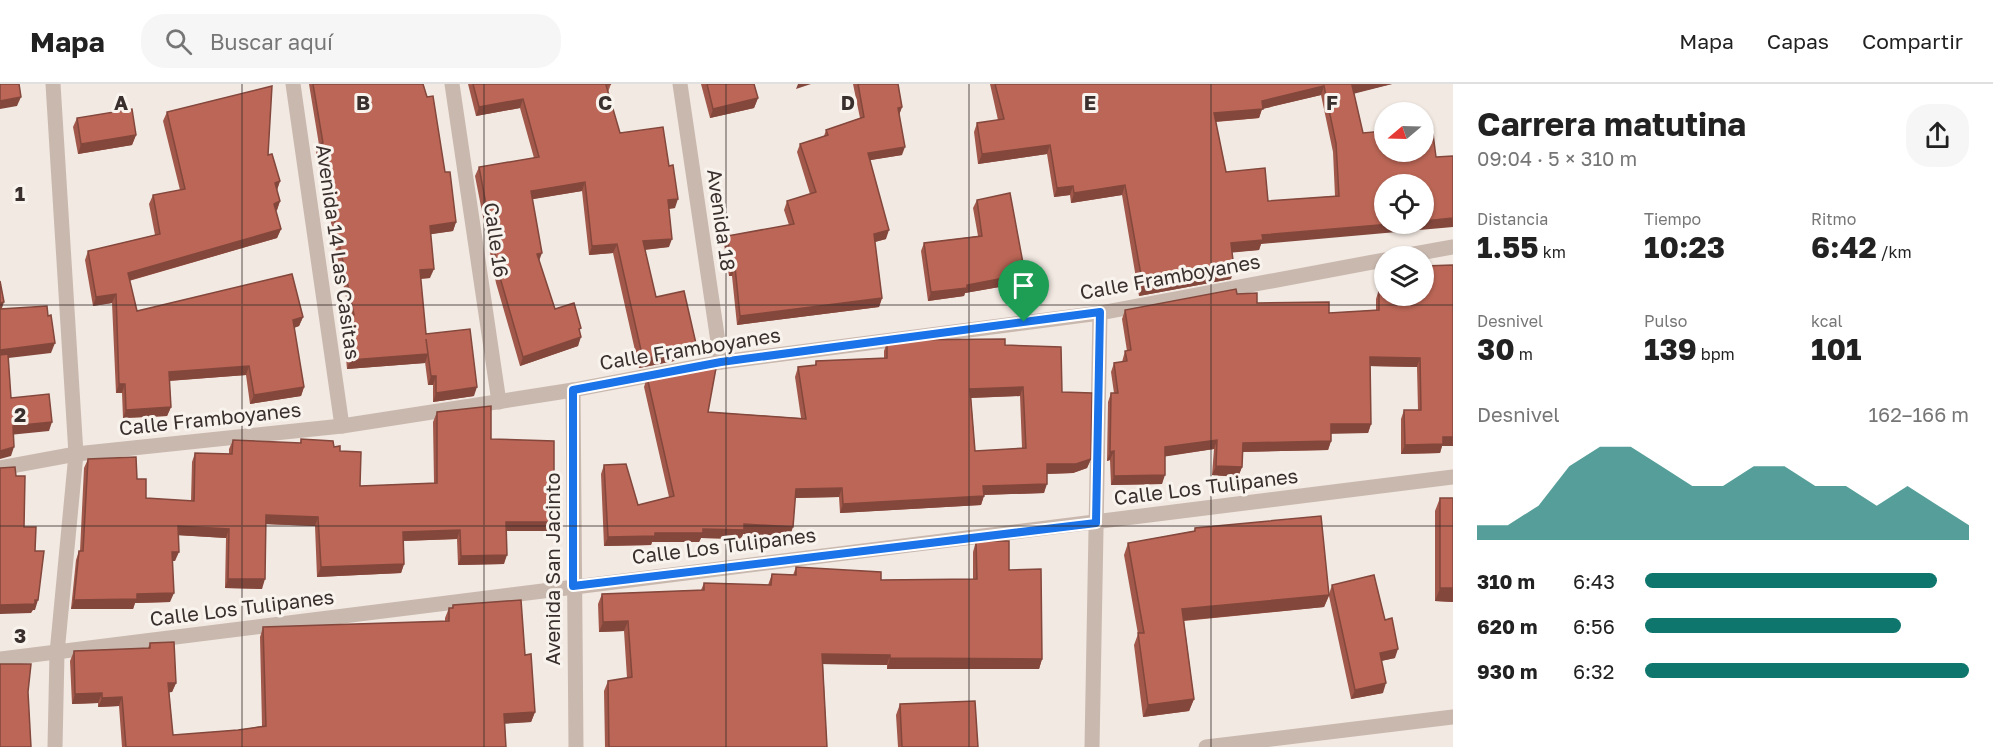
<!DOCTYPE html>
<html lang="es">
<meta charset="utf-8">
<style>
:root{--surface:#fff;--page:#f6f6f6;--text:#222;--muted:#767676;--line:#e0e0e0;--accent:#0f766e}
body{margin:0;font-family:"Golos Text",sans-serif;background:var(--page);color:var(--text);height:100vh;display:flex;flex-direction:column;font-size:22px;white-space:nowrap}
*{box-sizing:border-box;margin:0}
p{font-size:20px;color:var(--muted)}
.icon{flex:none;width:33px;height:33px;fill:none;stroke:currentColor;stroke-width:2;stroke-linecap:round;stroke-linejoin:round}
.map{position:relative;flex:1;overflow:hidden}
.details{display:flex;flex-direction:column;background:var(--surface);width:540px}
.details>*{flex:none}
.needle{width:39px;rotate:251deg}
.controls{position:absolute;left:1374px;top:18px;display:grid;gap:12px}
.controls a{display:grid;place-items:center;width:60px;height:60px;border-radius:50%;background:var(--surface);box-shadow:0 2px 4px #0004;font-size:30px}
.pin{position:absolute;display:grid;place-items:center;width:51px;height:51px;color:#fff;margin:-62px -26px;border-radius:50% 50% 50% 0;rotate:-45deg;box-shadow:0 0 6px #0007}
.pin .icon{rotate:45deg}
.round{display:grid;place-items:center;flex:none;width:63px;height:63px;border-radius:24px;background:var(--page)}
.head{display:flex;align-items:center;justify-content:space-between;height:102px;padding:0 24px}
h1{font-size:33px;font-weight:700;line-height:45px}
.stats{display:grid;grid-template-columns:repeat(3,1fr);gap:9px;height:102px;padding:6px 24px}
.stats div{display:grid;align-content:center}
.stats b{font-size:30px;font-weight:700}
.stats small{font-size:16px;font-weight:400}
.stats p{font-size:16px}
.chart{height:168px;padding:12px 24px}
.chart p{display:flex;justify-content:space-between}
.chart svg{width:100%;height:108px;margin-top:6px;fill:var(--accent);opacity:.7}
ul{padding:0 24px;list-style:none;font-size:20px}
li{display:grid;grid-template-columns:96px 72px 1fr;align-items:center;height:45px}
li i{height:15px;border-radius:8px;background:var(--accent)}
header{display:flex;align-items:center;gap:36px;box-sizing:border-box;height:84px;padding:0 30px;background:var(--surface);border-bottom:2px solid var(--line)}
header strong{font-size:28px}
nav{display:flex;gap:33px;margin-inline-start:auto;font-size:21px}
.search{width:420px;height:54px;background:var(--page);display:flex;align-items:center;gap:15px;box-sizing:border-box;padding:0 21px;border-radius:24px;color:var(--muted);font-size:22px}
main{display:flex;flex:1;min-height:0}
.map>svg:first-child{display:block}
</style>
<header>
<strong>Mapa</strong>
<div class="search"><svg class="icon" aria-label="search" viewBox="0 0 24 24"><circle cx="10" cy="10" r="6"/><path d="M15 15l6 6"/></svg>Buscar aquí</div>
<nav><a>Mapa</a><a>Capas</a><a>Compartir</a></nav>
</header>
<main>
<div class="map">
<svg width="1453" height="663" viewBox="0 0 1453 663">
<rect width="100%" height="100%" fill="#f2e9e2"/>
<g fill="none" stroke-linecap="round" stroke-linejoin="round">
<g stroke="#c9b8ae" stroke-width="15">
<polyline points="53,0 76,370 57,569 55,663"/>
<polyline points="293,0 342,342"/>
<polyline points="452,0 499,318"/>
<polyline points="680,0 721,278"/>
<polyline points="1403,172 1453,163"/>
<polyline points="573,306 576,663"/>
<polyline points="0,384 76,370 342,342 573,306 721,278 1100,229 1384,176"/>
<polyline points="0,575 1453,393"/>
<polyline points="1092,663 1100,229"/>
<polyline points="1206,663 1453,633"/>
</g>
</g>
<g fill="#a1584a" fill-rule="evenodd">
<polygon points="309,0 423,0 456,138 453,147 430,150 430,194 420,195 426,250 474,312 433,318 433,301 428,301 425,278 425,279 347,285 343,242 346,233 350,232 333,153 325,96 322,97 316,69 319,61"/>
<polygon points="468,0 611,0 608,8 620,49 675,124 669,125 669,163 645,166 656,213 694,273 639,284 613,169 589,171 582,107 532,115 539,176 555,225 580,248 578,262 520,282 496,199 475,92 479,83 534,74 520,24 476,32"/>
<polygon points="701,0 754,0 758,14 754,24 710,34"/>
<polygon points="853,0 898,0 902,23 899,31 902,71 870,76 886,155 875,158 882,214 879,223 737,241 732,192 729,192 724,160 727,152 789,141 784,126 787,117 810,110 797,68 800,60 824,52 826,46 860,34"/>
<path d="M990 0H1392L1354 9 1363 49 1436 73 1261 160 1259 166 1232 168 1231 195 1139 212 1122 111 1071 119 1070 111 1054 113 1047 70 978 80 974 48 977 39 998 36ZM1321 11 1333 68 1335 112 1268 117 1226 88 1216 38 1259 34 1262 25Z"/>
<polygon points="167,28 268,71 280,97 277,106 280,117 277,126 276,127 281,145 277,154 129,197 137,227 303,233 299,242 294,244 304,303 301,312 250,320 246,291 169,297 171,323 167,332 123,334 122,309 116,309 112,219 93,222 85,176 88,167 155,151 149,120 153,111 180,106 163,37"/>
<polygon points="77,34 136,51 132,61 78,70 73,43"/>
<polygon points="977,116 1022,199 965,209 964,212 928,217 921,167 924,159 978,152 973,124"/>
<polygon points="1379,205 1424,212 1442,362 1440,369 1401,370 1401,335 1404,326 1418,326 1417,283 1370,282 1371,340 1368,349 1331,349 1331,357 1328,366 1242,368 1242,383 1238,393 1212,391 1214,365 1165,372 1162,400 1111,401 1110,376 1107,377 1108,318 1111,309 1114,309 1111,288 1114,279 1122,278 1125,267 1127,267 1122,235 1125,226 1237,210 1257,219 1329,229 1376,226 1376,215"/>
<path d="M887 258 1005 261 1062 308 1091 375 1087 384 1073 389 1047 390 1044 409 984 411 981 421 840 429 839 413 795 414 790 452 743 450 741 455 701 454 699 458H652L651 461 604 462 601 390 604 381 638 421 669 413 644 303 647 293 708 328 801 334 795 293 798 283 815 281 816 277 884 274V267ZM1020 312 1022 364 975 367 971 314Z"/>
<polygon points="437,328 491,355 554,399 559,438 556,447 506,447 504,480 458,481 457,455 403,457 404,480 401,489 317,493 315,442 266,440 262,505 225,504 226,454 178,451 175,477 173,477 170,518 135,519 133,525 71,525 76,476 79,467 80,467 84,384 88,375 137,395 146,414 191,417 192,378 195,369 229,370 229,365 233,356 300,359 301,355 334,363 340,367 360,402 434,399 433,338"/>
<polygon points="1440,414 1453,414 1453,518 1435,517 1435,427"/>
<polygon points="1195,444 1329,510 1332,501 1395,574 1381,577 1383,609 1351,615 1329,512 1324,523 1184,537 1194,615 1189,627 1143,633 1134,561 1138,550 1124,471 1128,459 1194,447"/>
<polygon points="976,457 1009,486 1042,575 1039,585 887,585 887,581 823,580 827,663 605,663 604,607 608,597 627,594 624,547 599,548 598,520 602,510 701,506 704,499 768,501 772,490 793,491 796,483 881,496 973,495 973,468"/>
<polygon points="453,521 525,571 535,628 531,638 505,639 506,663 122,663 119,622 98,623 98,619 72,620 70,577 74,567 148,564 150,559 176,599 172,608 169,608 173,651 238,646 262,642 260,553 263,543 445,537 445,534 449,524 452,524"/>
<polygon points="900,620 978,663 898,663 896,631"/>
</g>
<g fill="#83473c">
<polygon points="798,0 811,0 796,5"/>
<polygon points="1358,0 1392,0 1349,11 1352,1"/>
<polygon points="1324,2 1321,11 1262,25 1259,34 1211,38 1214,29"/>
<polygon points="21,13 17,22 0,25 0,17"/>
<polygon points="758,14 754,24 710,34 713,25"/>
<polygon points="523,15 520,24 476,32 479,23"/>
<polygon points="902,23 899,31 898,24"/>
<polygon points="136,51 132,61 78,70 81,60"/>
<polygon points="1050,61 1047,70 978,80 982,70"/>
<polygon points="905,63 902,71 865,77 868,69"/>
<polygon points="328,87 325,96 322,97 325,88"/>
<polygon points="280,97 277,106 275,99"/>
<polygon points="585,98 582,107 528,116 531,107"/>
<polygon points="1125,101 1122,111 1071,119 1074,109"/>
<polygon points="1073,102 1070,111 1054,113 1057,104"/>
<polygon points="678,115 675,124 665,125 668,116"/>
<polygon points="280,117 277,126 270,129 274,120"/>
<polygon points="1453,134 1453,143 1261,160 1259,166 1228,169 1231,159 1262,151 1391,140 1424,140 1424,137"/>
<polygon points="456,138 453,147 426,151 430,142"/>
<polygon points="281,145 277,154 124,198 128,189"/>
<polygon points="889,146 886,155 871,159 874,150"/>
<polygon points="672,155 669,163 640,166 643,157"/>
<polygon points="617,160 613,169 589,171 592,162"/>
<polygon points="542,169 539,177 537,170"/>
<polygon points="735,183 732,192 729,192 733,184"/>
<polygon points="434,185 430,194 416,195 420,186"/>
<polygon points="1234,185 1231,195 1139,212 1143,202"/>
<polygon points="1025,190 1022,199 965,209 964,212 928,217 931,208"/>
<polygon points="116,210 112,219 93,222 96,213"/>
<polygon points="882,214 879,223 737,241 740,232"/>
<polygon points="4,218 1,227 0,228 0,219"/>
<polygon points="303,233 299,242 290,245 293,236"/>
<polygon points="581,253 578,262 520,282 523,273"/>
<polygon points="55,259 51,269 0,275 0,266"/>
<polygon points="697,264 694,273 639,284 643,275"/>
<polygon points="428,270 425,279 347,285 350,276"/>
<polygon points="1370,273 1420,274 1417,283 1367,282"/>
<polygon points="249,282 246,291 166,297 169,288"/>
<polygon points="431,292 436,292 433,301 428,301"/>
<polygon points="119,300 125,300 122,309 116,309"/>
<polygon points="304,303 301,312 250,320 254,311"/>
<polygon points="477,303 474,312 433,318 436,309"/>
<polygon points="1023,303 1020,312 967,314 970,305"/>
<polygon points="171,323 167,332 123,334 126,326"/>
<polygon points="52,338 49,347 9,351 13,342"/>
<polygon points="1331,340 1371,340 1368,349 1327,350"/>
<polygon points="1443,353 1453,353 1453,362 1442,362 1440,369 1401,370 1405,361"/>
<polygon points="1217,356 1214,365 1162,373 1165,363"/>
<polygon points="1331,357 1328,366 1240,368 1243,359"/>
<polygon points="14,363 11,372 0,375 0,367"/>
<polygon points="1114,367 1110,376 1107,377 1110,368"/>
<polygon points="1091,375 1087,384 1073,389 1043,390 1047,380"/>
<polygon points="1216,382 1242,383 1238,393 1212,391"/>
<polygon points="1165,391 1162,400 1111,401 1114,392"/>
<polygon points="1047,400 1044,409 980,411 983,402"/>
<polygon points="842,404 839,413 792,414 796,405"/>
<polygon points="984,412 981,421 840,429 843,420"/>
<polygon points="266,431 318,433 315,442 262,440"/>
<polygon points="506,438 559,438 556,447 502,447"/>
<polygon points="744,440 793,443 790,452 743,450 741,455 701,454 699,458 652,458 651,461 604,462 608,453 703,445"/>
<polygon points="178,442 229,445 226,454 175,451"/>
<polygon points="460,446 457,455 400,457 403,448"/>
<polygon points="172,468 179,468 175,477 169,477"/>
<polygon points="507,471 504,480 458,481 461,472"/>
<polygon points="404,480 401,489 317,493 321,483"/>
<polygon points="228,495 265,495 262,505 225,504"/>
<polygon points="1440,504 1453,504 1453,518 1435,517"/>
<polygon points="174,509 170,518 135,519 133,525 71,525 74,516 137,510"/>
<polygon points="1329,511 1324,523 1178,537 1182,525"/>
<polygon points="35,516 38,516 35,526 33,526 31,529 0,530 0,521"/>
<polygon points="628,537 624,547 599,548 603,538"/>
<polygon points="1398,565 1395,574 1376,578 1380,569"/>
<polygon points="822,570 890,571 887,581 819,580"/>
<polygon points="890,574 1042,575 1039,585 887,585"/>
<polygon points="168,599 176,599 172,608 165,609"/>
<polygon points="1386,599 1383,609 1351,615 1355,606"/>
<polygon points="102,609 98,619 72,620 75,610"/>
<polygon points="122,613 119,622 98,623 102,614"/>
<polygon points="1194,615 1189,627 1143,633 1148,621"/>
<polygon points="535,628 531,638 501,640 504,630"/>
</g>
<g fill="#bb6656" stroke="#83473c" stroke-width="1.5" fill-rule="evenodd">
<polygon points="0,0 19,0 21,13 0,17"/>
<polygon points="313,0 423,0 427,13 433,12 445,88 450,88 456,138 430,142 434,185 420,186 426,250 470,245 477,303 436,309 436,292 431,292 426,255 428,270 350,276 346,233 354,231 336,144 328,87 325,88 319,60 323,59"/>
<polygon points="473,0 611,0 606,1 620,49 663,43 669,82 673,81 678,115 668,116 672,155 643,157 656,213 684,207 697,264 643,275 617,160 592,162 585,98 531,107 542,169 537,170 555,225 574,219 581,244 579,245 581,253 523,273 499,190 479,83 539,73 523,15 479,23"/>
<polygon points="707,0 754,0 758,14 713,25"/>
<polygon points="858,0 898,0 902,23 898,24 905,63 868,69 889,146 874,150 882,214 740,232 735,183 733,184 727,152 794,140 787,117 816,108 800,60 828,51 826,46 864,33"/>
<path d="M995 0H1358L1352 1 1363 49 1384 47V68H1424V43L1432 42 1436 73 1453 72V134L1424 137V100H1384V140H1391L1262 151 1263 156 1231 159 1234 185 1143 202 1125 101 1074 109 1073 102 1057 104 1050 61 982 70 977 39 1004 35ZM1324 2 1336 59 1339 112 1268 117 1265 84 1226 88 1214 29 1263 25 1262 17Z"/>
<polygon points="272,2 268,71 272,70 280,97 275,99 280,117 274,120 281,145 128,189 137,227 292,190 303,233 293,236 304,303 254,311 249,282 169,288 171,323 126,326 125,300 119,300 116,210 96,213 88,167 160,150 153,111 185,105 167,28"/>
<polygon points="132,25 136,51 81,60 77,34"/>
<polygon points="1010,109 1025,190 967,201 967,204 931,208 924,159 982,152 977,116"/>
<polygon points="1453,181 1453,353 1443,353 1443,360 1405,361 1404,326 1421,326 1420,274 1370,273 1371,340 1331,340 1331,357 1243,359 1242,383 1216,382 1217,356 1165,363 1165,391 1114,392 1114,367 1110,368 1111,309 1118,309 1114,279 1127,277 1125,267 1131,266 1125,226 1236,205 1237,210 1257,209 1257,219 1329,218 1329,229 1379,226 1379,205 1384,205 1384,212 1424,212 1424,182"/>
<polygon points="0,197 4,218 0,219"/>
<polygon points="47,222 48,232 51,231 55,259 0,266 0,225"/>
<path d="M1005 255V261L1061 263 1062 308 1092 309 1091 375 1076 380H1047V400L983 402 984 412 843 420 842 404 796 405 793 443 744 440V446L703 445V449H655V452L608 453 604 381 626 380 638 421 674 412 647 293 708 282 716 284 708 328 806 335 798 283 816 281V277L887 274V258L897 256ZM1023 303 1026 364 975 367 970 305Z"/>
<polygon points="8,270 11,314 49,310 52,338 13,342 14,363 0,367 0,271"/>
<polygon points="491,322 491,355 554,357 554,399 558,399 559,438 506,438 507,471 461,472 460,446 403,448 404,480 321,483 318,433 266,431 265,495 228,495 229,445 178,442 179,468 172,468 174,509 137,510 137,515 74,516 79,467 83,467 88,375 136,373 137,395 146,395 146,414 194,417 195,369 232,370 233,356 301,359 301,355 333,357 334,363 340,362 340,367 361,368 360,402 437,399 437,328"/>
<polygon points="15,383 16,392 25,392 24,443 36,443 35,467 44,467 38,516 35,516 35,520 0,521 0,384"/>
<rect x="1440" y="414" width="13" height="90"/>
<polygon points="1321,432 1329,511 1182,525 1194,615 1148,621 1138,549 1144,549 1128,459 1195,447 1195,444"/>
<polygon points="976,457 1009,457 1009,486 1041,485 1042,575 890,574 890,571 822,570 827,663 609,663 608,597 632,593 628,537 603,538 602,510 704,506 704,499 771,501 772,490 796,491 796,483 881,488 881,496 977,495"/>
<polygon points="1374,491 1385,536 1392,534 1398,565 1380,569 1386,599 1355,606 1332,501"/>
<polygon points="521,516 525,571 531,570 535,628 504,630 506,663 126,663 122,613 102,614 102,609 75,610 74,567 150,564 150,559 174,558 176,599 168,599 173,651 238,646 266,642 263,543 449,537 449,524 453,524 453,521"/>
<polygon points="0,580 31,580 28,608 31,663 0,663"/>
<polygon points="975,617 978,663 902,663 900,620"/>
</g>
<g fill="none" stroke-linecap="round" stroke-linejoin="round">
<defs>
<polygon id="route" points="1100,228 1096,439 573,502 573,306 721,278"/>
</defs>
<use href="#route" stroke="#fff" stroke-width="12"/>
<use href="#route" stroke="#1a73e8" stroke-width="8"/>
</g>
<path fill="none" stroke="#392f2c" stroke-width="1.5" stroke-opacity="0.55" d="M242 0V663M484 0V663M726 0V663M969 0V663M1211 0V663M0 221H1453M0 442H1453"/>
<g text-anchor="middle" stroke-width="6" stroke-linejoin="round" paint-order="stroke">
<g font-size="20" fill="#392f2c" stroke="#f9f3ee">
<text transform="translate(721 136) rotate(82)" y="7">Avenida 18</text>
<text transform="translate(496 156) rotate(82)" y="7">Calle 16</text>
<text transform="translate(338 168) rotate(82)" y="7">Avenida 14 Las Casitas</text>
<text transform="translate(1170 193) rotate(-10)" y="7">Calle Framboyanes</text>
<text transform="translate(690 265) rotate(-9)" y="7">Calle Framboyanes</text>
<text transform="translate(210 335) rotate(-6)" y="7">Calle Framboyanes</text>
<text transform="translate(1206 403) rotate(-7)" y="7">Calle Los Tulipanes</text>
<text transform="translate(724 462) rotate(-7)" y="7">Calle Los Tulipanes</text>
<text transform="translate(553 485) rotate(-90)" y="7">Avenida San Jacinto</text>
<text transform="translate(242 524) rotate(-7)" y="7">Calle Los Tulipanes</text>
</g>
</g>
<g font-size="20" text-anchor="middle" font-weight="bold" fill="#392f2c" stroke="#f9f3ee" stroke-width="6" stroke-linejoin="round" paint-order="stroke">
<text x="121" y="26">A</text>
<text x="363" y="26">B</text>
<text x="605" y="26">C</text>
<text x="848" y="26">D</text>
<text x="1090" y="26">E</text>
<text x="1332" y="26">F</text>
<text x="20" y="117">1</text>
<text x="20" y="338">2</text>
<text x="20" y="559">3</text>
</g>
</svg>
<div class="controls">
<a><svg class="needle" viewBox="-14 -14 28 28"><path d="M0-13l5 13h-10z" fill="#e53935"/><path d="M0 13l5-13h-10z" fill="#767676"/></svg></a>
<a><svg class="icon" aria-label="locate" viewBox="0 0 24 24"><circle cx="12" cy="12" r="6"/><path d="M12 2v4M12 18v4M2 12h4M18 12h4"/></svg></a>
<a><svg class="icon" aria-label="layers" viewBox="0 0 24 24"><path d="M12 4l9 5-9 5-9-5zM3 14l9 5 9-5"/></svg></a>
</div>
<div class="pin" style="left:1024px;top:238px;background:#1e9e55"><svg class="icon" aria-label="arrive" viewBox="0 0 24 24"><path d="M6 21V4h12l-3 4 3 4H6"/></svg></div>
</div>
<section class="details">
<div class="head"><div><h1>Carrera matutina</h1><p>09:04 · 5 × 310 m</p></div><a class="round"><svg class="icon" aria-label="share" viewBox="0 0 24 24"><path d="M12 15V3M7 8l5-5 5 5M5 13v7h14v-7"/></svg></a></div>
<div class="stats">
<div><p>Distancia</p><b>1.55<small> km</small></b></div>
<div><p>Tiempo</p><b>10:23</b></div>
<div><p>Ritmo</p><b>6:42<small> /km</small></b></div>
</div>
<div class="stats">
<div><p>Desnivel</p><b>30<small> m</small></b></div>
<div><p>Pulso</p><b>139<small> bpm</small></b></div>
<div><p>kcal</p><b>101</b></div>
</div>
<div class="chart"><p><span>Desnivel</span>162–166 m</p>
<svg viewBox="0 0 160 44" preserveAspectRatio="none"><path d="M0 44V38L10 38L20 30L30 14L40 6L50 6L60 14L70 22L80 22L90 14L100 14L110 22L120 22L130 30L140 22L150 30L160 38V44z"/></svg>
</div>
<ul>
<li><b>310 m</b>6:43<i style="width:90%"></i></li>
<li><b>620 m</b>6:56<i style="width:79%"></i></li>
<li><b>930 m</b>6:32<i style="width:100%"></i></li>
</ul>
</section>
</main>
